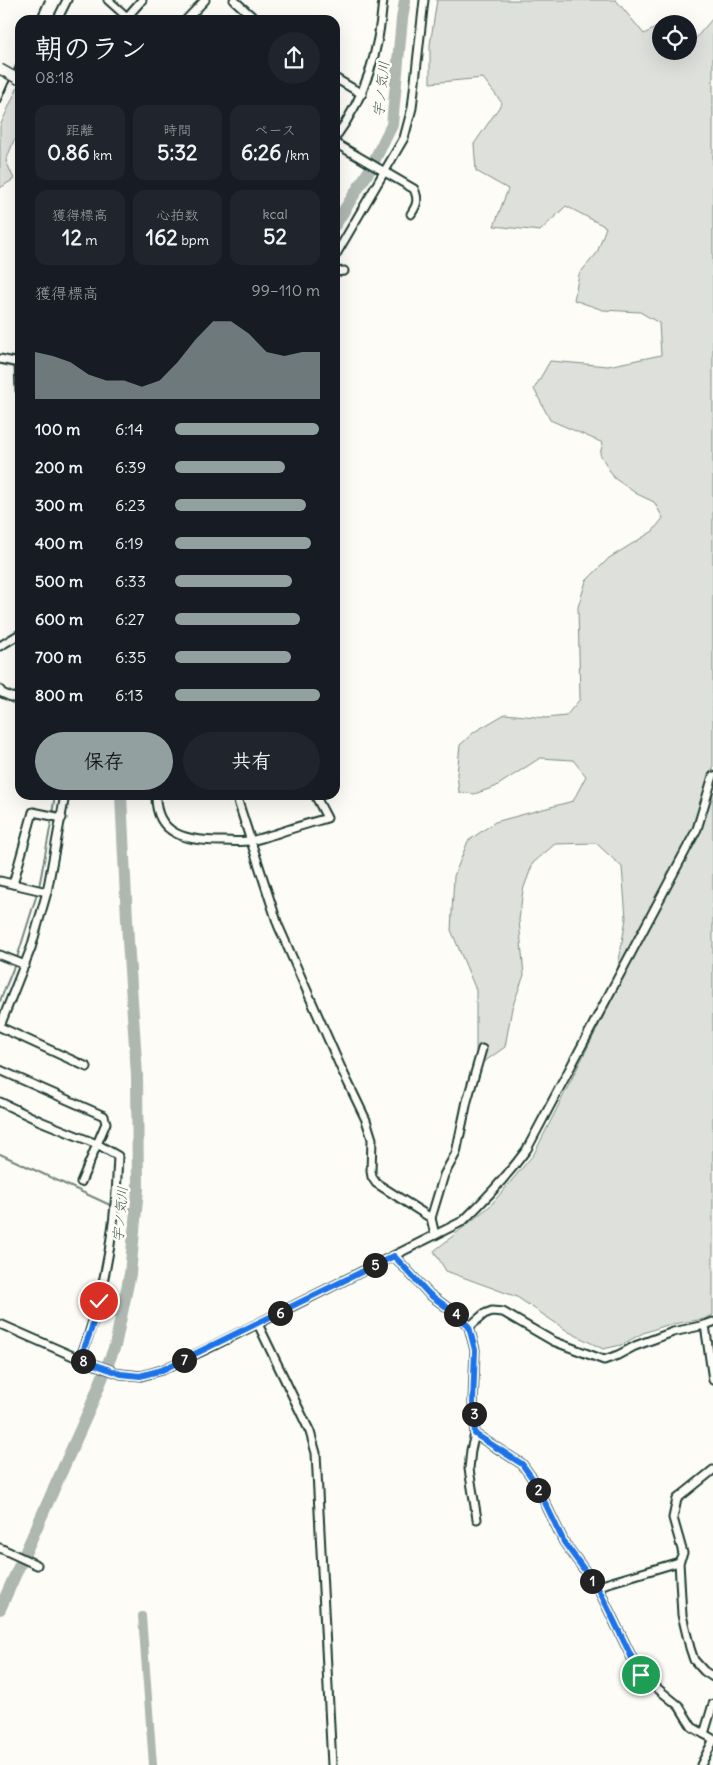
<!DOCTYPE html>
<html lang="ja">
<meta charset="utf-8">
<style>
:root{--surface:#171b24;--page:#20242c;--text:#f1f3f6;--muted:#9ea1a6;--accent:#92a19f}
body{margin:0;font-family:Delius,"Klee One",sans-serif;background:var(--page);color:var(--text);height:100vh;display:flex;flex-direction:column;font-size:19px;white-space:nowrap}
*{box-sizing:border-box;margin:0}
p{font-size:16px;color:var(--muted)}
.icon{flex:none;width:28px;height:28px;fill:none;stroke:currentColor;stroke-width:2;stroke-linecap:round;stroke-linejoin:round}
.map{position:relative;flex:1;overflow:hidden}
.side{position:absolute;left:15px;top:15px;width:325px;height:785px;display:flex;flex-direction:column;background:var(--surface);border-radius:15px;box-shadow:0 5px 20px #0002}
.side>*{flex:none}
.tools{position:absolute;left:652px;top:15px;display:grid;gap:10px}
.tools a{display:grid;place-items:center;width:45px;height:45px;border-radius:50%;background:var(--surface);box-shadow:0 5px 20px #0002;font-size:25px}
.pin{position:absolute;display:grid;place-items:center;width:42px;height:42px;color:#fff;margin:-21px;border:2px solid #fff;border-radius:50%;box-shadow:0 1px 5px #0007}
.km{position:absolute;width:25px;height:25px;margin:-12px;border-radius:50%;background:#222;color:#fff;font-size:14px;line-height:25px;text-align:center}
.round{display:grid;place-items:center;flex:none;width:52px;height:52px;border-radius:26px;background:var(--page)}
.headline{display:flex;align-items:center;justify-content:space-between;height:85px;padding:0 20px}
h1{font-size:28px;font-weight:800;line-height:38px}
.metrics{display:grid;grid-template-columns:repeat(3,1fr);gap:8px;height:85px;padding:5px 20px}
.metrics div{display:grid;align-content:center;border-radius:12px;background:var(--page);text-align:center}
.metrics b{font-size:21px;font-weight:800}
.metrics small{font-size:14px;font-weight:400}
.metrics p{font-size:14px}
.chart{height:140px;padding:10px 20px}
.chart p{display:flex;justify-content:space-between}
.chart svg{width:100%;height:90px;margin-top:5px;fill:var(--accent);opacity:.7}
.action{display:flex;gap:10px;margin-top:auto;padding:10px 20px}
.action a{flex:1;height:58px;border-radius:30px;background:var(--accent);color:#111;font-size:20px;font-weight:800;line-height:58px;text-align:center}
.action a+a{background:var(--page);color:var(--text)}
ul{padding:0 20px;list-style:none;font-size:16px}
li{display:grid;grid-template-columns:80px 60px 1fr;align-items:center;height:38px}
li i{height:12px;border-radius:6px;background:var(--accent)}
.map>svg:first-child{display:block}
</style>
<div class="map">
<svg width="713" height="1765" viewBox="0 0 713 1765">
<rect width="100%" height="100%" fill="#fdfcf7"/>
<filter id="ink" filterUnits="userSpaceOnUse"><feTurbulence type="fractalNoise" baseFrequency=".02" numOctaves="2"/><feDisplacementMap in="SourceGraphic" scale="10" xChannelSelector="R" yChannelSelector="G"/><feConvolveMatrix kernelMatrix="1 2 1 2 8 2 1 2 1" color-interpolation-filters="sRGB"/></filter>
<g filter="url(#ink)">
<g fill="#dde0db" stroke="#7e8e88">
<polygon points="437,0 616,0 644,34 661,25 661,51 689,51 689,46 713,18 713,1315 704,1319 667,1325 643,1333 621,1345 603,1349 569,1332 517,1297 446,1271 434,1251 490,1206 534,1154 613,997 626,918 622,867 596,843 555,844 533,863 523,890 519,920 524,975 512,1008 505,1047 484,1062 476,1051 476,990 451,930 454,876 468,841 495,822 573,801 586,776 573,760 540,758 495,787 474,794 459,792 457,774 460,745 474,732 505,714 546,718 566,716 580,699 578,607 586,581 609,558 653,531 663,518 654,502 637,494 614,478 600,454 603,443 550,420 534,389 550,361 608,366 661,355 659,323 640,312 603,310 574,300 579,274 597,253 606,227 566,206 540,231 494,226 508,189 476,171 474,144 502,103 483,78 430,83 430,45"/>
<polygon points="20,82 20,142 14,140 6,161 14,179 0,188 0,126"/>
</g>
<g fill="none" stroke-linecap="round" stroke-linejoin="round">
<g stroke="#75877f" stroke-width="2">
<polyline points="52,814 55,795"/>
<polyline points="39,887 52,818"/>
<polyline points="17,958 37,894"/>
<polyline points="0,1001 15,964"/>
<polyline points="0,1154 110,1205"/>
<polyline points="123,1207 136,1210"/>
</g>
<polyline stroke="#aeb8b1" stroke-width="8" points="142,1616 153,1765"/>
<g stroke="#aeb8b1" stroke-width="12">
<polyline points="335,225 369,171 392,125 402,19 405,0"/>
<polyline points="0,1609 91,1406 115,1346 130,1274 138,1189 137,1076 128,940 121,795"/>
</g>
<defs>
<g id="minor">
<polyline points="108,0 127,17 124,20"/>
<polyline points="234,0 256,20"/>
<polyline points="57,20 67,0"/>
<polyline points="129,20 127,17 142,0"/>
<polyline points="186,20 205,0"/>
<polyline points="335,78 362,94"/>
<path d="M335 138C366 96 379 52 383 0"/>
<path d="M335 143 414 189C419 200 417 205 411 214"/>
<polyline points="335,256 404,138 412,108 424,0"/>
<polyline points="335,272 344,271"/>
<polyline points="20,354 19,363 20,390"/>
<polyline points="0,359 19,363"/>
<polyline points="0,646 20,634"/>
<polyline points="0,690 2,693 13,698 20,695"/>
<path d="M156 795C155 836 189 841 222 841 231 841 240 842 249 841 258 840 267 836 275 834 292 828 310 823 327 818L315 795"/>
<polyline points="236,795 278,925 341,1068 366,1120 372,1139 371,1171 372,1177 376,1183 431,1218 435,1235"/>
<polyline points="0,881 47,892"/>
<polyline points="13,884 33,812 62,818"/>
<polyline points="0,955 25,965"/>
<polyline points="0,1026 31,948 47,892 65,795"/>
<polyline points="0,1027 87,1067"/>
<polyline points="0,1070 104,1116 106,1123 81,1182"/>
<path d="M0 1102 40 1121 97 1144 118 1156C116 1225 105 1295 80 1359"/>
<polyline points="431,1218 444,1175 456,1153 467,1101 482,1049"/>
<polyline points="394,1256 429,1294 460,1317 469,1327 475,1350 473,1403 475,1434 471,1450 469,1469 477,1519"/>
<polyline points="713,1322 705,1325 713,1380"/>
<path d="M0 1324 82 1360 121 1374 141 1376 162 1370 209 1348 463 1221C487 1198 508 1175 527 1149L697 829 713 776"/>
<polyline points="258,1324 310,1432 316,1453 332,1765"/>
<polyline points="469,1327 484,1314 492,1311 503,1312 553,1341 604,1360 618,1355 635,1346 673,1332 705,1325"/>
<polyline points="475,1434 522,1464 535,1482 564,1542 599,1590"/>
<polyline points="713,1470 677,1499 673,1518 683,1553 679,1562 682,1615 690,1648 694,1660 704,1671 713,1677"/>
<polyline points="0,1548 37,1565"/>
<polyline points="679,1562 605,1584 599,1590 632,1658 634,1666 641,1675 679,1706 692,1727 713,1739"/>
<polyline points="704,1734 713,1704"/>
<polyline points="701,1765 713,1741"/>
</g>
</defs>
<use href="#minor" stroke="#1f3d34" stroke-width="11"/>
<use href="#minor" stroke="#fdfcf7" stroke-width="7"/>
<g stroke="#1f3d34" stroke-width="2">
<polyline points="36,20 45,0"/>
<polyline points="0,102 20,57"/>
</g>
<defs>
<polyline id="major-bridge" points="0,69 20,80"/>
</defs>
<use href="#major-bridge" stroke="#1f3d34" stroke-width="12" stroke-linecap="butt"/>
<use href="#major-bridge" stroke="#fdfcf7" stroke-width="9"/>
</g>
</g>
<g fill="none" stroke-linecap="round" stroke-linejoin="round" filter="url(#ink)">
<defs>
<polyline id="route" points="99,1301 91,1330 80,1359 121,1374 140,1376 162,1370 394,1256 429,1294 460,1317 469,1327 475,1350 473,1403 475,1434 522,1464 535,1482 564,1542 599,1590 632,1658 634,1666 641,1675"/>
</defs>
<use href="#route" stroke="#fff" stroke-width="10"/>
<use href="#route" stroke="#1a73e8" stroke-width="6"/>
</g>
<g text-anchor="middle" stroke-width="5" stroke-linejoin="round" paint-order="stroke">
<g font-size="14" font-style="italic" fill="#435c53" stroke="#fdfcf7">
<text transform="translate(381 89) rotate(-84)" y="5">宇ノ気川</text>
<text transform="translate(120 1214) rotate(-85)" y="5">宇ノ気川</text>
</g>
</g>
</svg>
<div class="tools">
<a><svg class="icon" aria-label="locate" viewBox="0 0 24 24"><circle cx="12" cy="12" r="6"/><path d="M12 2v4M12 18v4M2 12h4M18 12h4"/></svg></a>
</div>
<div class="pin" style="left:641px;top:1675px;background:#1e9e55"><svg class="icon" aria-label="arrive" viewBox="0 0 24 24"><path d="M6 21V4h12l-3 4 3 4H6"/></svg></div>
<div class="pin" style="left:99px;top:1301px;background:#d93025"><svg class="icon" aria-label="check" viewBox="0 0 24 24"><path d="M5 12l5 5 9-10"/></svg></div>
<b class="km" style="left:592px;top:1581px">1</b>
<b class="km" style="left:538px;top:1490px">2</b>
<b class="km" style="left:474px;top:1414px">3</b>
<b class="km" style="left:456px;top:1314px">4</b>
<b class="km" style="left:375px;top:1265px">5</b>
<b class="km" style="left:280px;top:1313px">6</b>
<b class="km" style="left:184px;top:1360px">7</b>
<b class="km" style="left:83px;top:1361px">8</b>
<section class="side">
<div class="headline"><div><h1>朝のラン</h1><p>08:18</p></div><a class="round"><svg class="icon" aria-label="share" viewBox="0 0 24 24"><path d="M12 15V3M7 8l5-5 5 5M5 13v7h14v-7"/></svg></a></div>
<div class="metrics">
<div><p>距離</p><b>0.86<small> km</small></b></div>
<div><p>時間</p><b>5:32</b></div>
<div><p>ペース</p><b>6:26<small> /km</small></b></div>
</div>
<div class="metrics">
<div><p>獲得標高</p><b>12<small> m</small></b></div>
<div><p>心拍数</p><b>162<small> bpm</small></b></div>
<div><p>kcal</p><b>52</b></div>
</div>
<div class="chart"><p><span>獲得標高</span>99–110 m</p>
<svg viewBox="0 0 160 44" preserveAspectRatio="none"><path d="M0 44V21L10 23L20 26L30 32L40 35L50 35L60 38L70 35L80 26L90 15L100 6L110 6L120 12L130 21L140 23L150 21L160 21V44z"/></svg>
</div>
<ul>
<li><b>100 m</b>6:14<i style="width:99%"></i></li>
<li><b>200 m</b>6:39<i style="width:76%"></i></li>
<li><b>300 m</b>6:23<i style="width:90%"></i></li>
<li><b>400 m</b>6:19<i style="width:94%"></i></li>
<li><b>500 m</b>6:33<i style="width:81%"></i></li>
<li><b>600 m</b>6:27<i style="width:86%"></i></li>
<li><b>700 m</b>6:35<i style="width:80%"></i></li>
<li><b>800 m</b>6:13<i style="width:100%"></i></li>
</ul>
<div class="action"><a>保存</a><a>共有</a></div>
</section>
</div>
